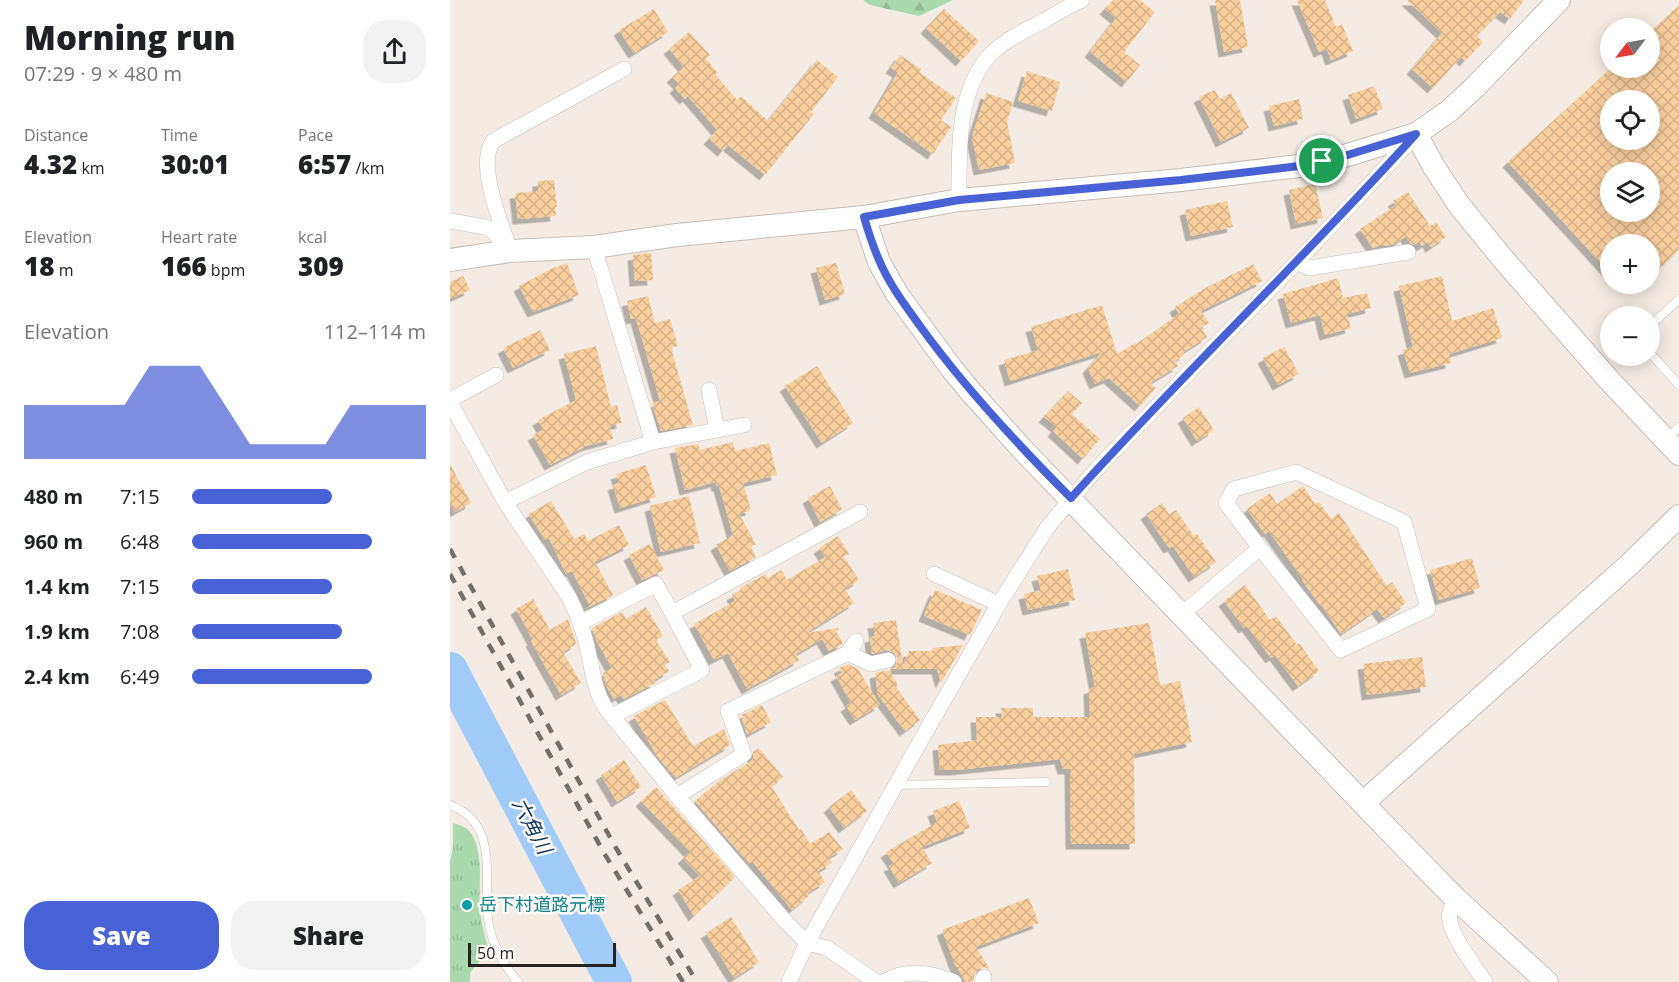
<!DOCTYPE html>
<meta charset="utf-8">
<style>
:root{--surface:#fff;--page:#f2f2f2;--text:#202124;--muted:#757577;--accent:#4861d5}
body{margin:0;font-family:"Open Sans","Noto Sans JP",sans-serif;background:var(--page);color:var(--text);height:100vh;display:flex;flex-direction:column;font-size:22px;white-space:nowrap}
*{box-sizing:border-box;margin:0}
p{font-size:20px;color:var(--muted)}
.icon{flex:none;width:33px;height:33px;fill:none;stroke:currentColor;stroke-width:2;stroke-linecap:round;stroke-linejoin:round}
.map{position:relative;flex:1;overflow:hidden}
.details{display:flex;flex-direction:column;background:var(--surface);width:450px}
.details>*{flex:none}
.needle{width:39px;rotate:238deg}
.buttons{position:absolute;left:1150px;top:18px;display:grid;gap:12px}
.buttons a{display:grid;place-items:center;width:60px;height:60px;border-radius:50%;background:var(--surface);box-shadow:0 3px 15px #0003;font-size:30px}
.scale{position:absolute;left:18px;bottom:15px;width:148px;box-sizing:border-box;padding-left:6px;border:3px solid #252320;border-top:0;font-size:16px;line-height:21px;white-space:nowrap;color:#252320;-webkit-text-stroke:4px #fffaf5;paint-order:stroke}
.pin{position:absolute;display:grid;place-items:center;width:51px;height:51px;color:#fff;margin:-26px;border:3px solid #fff;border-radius:50%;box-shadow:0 2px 6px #0007}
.round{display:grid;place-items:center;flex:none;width:63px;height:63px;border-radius:24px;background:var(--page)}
.summary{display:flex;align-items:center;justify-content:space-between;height:102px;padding:0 24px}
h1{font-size:33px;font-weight:800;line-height:45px}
.stats{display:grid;grid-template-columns:repeat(3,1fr);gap:9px;height:102px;padding:6px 24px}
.stats div{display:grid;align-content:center}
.stats b{font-size:26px;font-weight:800}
.stats small{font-size:16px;font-weight:400}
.stats p{font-size:16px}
.chart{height:168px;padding:12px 24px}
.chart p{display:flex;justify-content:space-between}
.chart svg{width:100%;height:108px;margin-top:6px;fill:var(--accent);opacity:.7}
.primary-button{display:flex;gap:12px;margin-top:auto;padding:12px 24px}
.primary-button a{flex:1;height:69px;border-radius:24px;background:var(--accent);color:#fff;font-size:24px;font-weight:800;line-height:69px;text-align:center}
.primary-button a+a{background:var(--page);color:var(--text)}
ul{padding:0 24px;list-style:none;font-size:20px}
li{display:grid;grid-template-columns:96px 72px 1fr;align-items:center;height:45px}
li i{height:15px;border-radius:8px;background:var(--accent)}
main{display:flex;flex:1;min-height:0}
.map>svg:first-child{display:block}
</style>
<main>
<section class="details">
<div class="summary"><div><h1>Morning run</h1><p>07:29 · 9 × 480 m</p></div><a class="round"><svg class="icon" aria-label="share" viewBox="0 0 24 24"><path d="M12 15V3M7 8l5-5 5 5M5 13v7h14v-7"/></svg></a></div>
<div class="stats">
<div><p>Distance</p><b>4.32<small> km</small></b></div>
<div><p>Time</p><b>30:01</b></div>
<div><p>Pace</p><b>6:57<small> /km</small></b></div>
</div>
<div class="stats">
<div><p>Elevation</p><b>18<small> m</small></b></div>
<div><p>Heart rate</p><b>166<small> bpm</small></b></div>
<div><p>kcal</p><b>309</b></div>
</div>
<div class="chart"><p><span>Elevation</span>112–114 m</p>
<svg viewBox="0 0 160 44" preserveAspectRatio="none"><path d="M0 44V22L10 22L20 22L30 22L40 22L50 6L60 6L70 6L80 22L90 38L100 38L110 38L120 38L130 22L140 22L150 22L160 22V44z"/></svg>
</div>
<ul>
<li><b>480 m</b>7:15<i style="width:60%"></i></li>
<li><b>960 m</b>6:48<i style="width:77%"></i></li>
<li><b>1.4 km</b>7:15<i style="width:60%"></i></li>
<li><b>1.9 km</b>7:08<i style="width:64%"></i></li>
<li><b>2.4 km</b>6:49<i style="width:77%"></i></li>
</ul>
<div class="primary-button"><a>Save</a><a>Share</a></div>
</section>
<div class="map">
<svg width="1229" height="982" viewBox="0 0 1229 982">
<defs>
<pattern id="forest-firs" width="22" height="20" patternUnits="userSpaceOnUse" patternTransform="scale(1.5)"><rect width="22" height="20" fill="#aad9ae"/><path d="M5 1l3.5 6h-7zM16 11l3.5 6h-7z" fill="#92ba95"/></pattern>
<pattern id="park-tufts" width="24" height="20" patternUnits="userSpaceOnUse" patternTransform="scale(1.5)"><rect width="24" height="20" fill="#aad9ae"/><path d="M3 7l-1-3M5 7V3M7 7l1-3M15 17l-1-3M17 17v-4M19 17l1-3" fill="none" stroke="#92ba95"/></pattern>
<pattern id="building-cross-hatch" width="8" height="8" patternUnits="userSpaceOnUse" patternTransform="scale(1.5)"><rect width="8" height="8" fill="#f9cf9e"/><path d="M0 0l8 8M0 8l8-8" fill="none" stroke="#d5b188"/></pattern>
<filter id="shadow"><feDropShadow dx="-5.5" dy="5.5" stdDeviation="0" flood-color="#0004"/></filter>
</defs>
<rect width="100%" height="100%" fill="#f4ece4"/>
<polygon fill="url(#forest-firs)" points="413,0 503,0 469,16 420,5"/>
<path fill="url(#park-tufts)" d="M3 823C8 825 13 826 16 828 36 845 28 886 30 909 31 923 35 937 39 950L20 973V982H0V861L3 849Z"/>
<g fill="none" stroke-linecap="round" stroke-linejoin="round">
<polyline stroke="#a0caf8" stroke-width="36" points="0,670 164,982"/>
</g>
<g fill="url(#building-cross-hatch)" fill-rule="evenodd" filter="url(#shadow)">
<polygon points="663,0 690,0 705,12 674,52 690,65 677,82 640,52 666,18 655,9"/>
<polygon points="765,0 790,0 798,47 774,52"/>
<polygon points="847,0 875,0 886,27 892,24 903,51 881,60 877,49 869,52"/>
<polygon points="957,0 1074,0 1060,19 1050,12 1027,36 1033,42 1015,61 1011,57 983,88 962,69 992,33"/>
<path d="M1229 5V250L1200 277V244H1161V274L1058 162 1161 68H1200V32ZM1161 100H1200V140H1161ZM1161 172H1200V212H1161Z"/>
<polygon points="204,9 218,32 184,53 169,30"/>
<polygon points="494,9 529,41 511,61 476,28"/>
<polygon points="239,32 260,55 256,59 268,73 265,74 287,100 291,96 318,121 367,60 388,77 361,112 364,114 315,175 278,145 273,151 259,139 267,130 238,96 235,99 225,88 229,84 222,77 234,67 219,49"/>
<polygon points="450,55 471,69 469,72 506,98 491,120 501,127 483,154 424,113 448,72 441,68"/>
<polygon points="577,71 610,82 602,111 568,101"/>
<polygon points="924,86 933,109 906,119 898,95"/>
<polygon points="765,90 770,99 781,93 799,128 771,142 749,97"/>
<polygon points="536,93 563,102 557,121 565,163 529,170 522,137"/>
<polygon points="849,99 853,119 824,126 819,106"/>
<polygon points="104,180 107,207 105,207 106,216 68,219 65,193 88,191 88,181"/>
<polygon points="865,184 873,218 846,224 839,190"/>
<polygon points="958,192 980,226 986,222 996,237 981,247 978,242 972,246 969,241 964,245 960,243 956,236 945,244 934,246 933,244 923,248 910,229 946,205 943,201"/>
<polygon points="777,201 783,227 741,236 735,210"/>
<polygon points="201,253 203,280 185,281 183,255"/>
<polygon points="117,263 129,295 83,312 69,286 101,269"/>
<polygon points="386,263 395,294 375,300 366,268"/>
<polygon points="803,264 812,281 751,311 759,323 751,327 757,337 733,352 735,354 725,361 728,366 700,383 706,388 690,406 659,378 645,384 638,368 652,352 560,381 554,360 588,350 581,327 652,305 667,354 685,343 686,344 729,314 725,307 755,288"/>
<polygon points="13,276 20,290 0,299 0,282"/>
<polygon points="992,276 1002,321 1043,308 1052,338 999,354 1001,363 960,373 953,350 963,347 949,286"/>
<polygon points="888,278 893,298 917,293 921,308 897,314 901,328 875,335 870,315 841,323 833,294"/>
<polygon points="198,296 205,323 220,319 228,346 221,348 243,425 211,431 202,403 210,401 186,318 181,319 177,301"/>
<polygon points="90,330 100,350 63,368 53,348"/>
<polygon points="146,346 161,407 167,405 172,423 160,426 163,439 136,446 100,465 83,435 93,430 88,420 126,400 114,354"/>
<polygon points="834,347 849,374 828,385 813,358"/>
<polygon points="367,366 403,423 372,443 335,386"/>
<polygon points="618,391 632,403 622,414 650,439 633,459 603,431 607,427 594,417"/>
<polygon points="749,407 764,430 747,441 733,418"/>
<polygon points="283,442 285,451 319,443 327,475 293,483 301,510 289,514 306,544 301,547 306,557 280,571 266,545 283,535 269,486 267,486 266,482 235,490 225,448 248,444 250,450"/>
<polygon points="0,464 21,503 5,512 0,503"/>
<polygon points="196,465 206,497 170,508 163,485 169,483 166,474"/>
<polygon points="380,486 392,509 370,522 358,498"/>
<polygon points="853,486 865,504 869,502 881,519 889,513 937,586 942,582 956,603 934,618 927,609 891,634 871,604 870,605 852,580 853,579 819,531 815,534 797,509 820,493 827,504"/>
<polygon points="239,496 250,543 211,552 200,506"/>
<polygon points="101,501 124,539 134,534 138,541 169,525 179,545 145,562 163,595 135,609 140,606 122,571 116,574 99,538 95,540 79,514"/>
<polygon points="712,503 719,514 726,510 744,536 747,534 766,562 744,577 723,546 719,548 696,514"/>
<polygon points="388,536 399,554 394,557 409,580 395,589 404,603 356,633 388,628 389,630 386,631 393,643 391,645 379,651 372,639 346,654 349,660 297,689 278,653 264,660 244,624 285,601 282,595 291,590 290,588 316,574 318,578 331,570 337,580 375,557 369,548"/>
<polygon points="200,544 214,570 192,580 179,555"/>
<polygon points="1022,558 1030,588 989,600 980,570"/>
<polygon points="618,569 625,600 578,610 574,594 591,590 587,576"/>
<polygon points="795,585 820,620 826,616 847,645 849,643 869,671 848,686 825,655 821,658 797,626 794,628 774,601"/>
<polygon points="485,590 532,610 520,635 474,616"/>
<polygon points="83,599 100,630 118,619 125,639 126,644 113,652 131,683 111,695 81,641 83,640 66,609"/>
<polygon points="196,607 213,636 206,640 220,662 215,665 219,671 204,680 205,683 174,699 171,695 164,699 156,685 153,673 162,668 145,638 142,628 172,612 176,619"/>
<polygon points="446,620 453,665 459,651 483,651 482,648 513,645 491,683 487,669 441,669 445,667 447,662 447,657 445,653 436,650 422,654 420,637 425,636 423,623"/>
<polygon points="699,623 710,685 730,681 742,742 684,754 685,844 621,844 620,769 613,769 610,759 506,770 490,770 488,745 527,740 526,717 552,717 551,708 583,708 583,717 640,717 639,689 645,687 635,633"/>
<polygon points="972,657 976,687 917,695 913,664"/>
<polygon points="398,664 408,669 430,705 405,720 396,706 401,703 386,676 392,673 389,668"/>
<polygon points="439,670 448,685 446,687 470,720 455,731 428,695 425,673"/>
<polygon points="215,700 243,746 274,729 280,745 225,778 207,756 184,716"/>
<polygon points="312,705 321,722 297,735 292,719 294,718 292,715"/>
<polygon points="309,748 333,777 322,787 349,830 351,829 360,844 379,832 393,849 378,858 382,863 368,871 375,882 357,893 359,896 342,910 302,861 299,864 245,801 269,781 300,762 303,759 303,752"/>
<polygon points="174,760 191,787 167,802 151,775"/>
<polygon points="206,787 285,877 244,916 228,890 250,876 233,858 240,852 191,801"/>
<polygon points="401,790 417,811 394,828 379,807"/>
<polygon points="509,801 520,828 472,847 482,863 449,883 439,866 444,864 436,852 487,822 483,811"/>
<polygon points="579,898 589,923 526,947 540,969 533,967 528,969 525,973 523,981 516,982 505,964 492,930"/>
<polygon points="281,917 309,962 284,978 256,933"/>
</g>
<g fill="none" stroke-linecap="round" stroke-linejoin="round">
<defs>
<g id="lane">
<polyline points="1200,326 1229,299"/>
<polyline points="1200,353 1229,385"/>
<polyline points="1217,438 1229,427"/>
<polyline points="446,785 596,782"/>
<path d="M0 805C50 823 33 879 38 919 41 942 53 965 68 982"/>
</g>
<g id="street">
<path d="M509 200C509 154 506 90 541 54 556 39 576 30 595 20 607 13 619 6 632 0"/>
<polyline points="0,221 35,227 42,230 55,245"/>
<polyline points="144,247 203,442"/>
<path d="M60 251C52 225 26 165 43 141L174 69"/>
<polyline points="847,262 859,268 958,252"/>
<polyline points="259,390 267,430"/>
<polyline points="0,400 46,375"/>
<path d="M0 402 55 502 119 597C126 611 132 627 136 642 142 665 143 690 157 710L227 796 336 922 357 943 377 948 426 982"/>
<polyline points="55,502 137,462 203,442 294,425"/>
<polyline points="484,574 549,604"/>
<polyline points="732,614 810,548 891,650 978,609 954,522 846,472 784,489 776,503 810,548"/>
<polyline points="130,623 206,584 222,613"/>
<polyline points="398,653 421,664 438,660"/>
<polyline points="162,716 252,670 222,613 410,512"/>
<polyline points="227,796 294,754 278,711 398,653 406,641"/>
<path d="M1006 899C1004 903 1001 907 1000 912 995 930 1025 966 1035 982"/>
<polyline points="339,982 357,943 471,740 549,604 597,528 643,473 769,341 847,262 964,137"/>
<path d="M434 982C456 968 481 972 504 982"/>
<polyline points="532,982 534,977"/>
</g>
<g id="secondary">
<polyline points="966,134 984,167 1009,205 1053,259 1159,380 1229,454"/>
<polyline points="414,217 429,262 447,294 502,369 521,392 572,449 958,850 1006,899 1097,982"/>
<polyline points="0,260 60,251 144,247 227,235 414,217 509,200 731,180 849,166 891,157 966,134 999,111 1025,87 1109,0"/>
<polyline points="913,803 1180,564 1229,516"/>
</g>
</defs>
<use href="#lane" stroke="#c5bdb5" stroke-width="9"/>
<use href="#street" stroke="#c5bdb5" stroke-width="16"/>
<use href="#secondary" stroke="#c5bdb5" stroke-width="24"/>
<use href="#lane" stroke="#fff" stroke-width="8"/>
<use href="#street" stroke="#fff" stroke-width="15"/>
<use href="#secondary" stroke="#fff" stroke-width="22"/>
<g stroke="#736e69" stroke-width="4.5" stroke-dasharray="10 10" stroke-linecap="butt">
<polyline points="0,549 166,848 247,982"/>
<polyline points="0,574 154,853 233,982"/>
</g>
</g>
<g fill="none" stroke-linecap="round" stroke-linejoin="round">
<defs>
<path id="route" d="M966 134C854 258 733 374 621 498 567 444 515 388 470 326 455 305 439 284 429 260 423 246 418 231 414 217L509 200 731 180 849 166 891 157Z"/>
</defs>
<use href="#route" stroke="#fff" stroke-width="12"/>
<use href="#route" stroke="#4861d5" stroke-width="8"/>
</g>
<circle fill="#0f9aa8" stroke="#fffaf5" stroke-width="2" cx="17" cy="905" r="6"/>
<g text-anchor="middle" stroke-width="5" stroke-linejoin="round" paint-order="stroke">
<g font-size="18" fill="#0d838f" stroke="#fffaf5" text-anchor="start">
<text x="29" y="911">岳下村道路元標</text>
</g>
<g font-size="20" font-style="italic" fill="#0e3b65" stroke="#fffaf5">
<text transform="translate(82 826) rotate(62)" y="7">六角川</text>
</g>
</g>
</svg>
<div class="buttons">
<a><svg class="needle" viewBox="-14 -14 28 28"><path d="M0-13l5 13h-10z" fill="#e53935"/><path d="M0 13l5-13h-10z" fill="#757577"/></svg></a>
<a><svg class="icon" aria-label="locate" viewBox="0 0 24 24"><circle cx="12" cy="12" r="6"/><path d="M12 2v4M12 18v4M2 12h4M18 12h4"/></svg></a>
<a><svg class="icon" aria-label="layers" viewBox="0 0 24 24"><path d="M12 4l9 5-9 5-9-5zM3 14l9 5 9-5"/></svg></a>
<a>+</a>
<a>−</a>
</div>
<div class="scale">50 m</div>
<div class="pin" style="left:872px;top:161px;background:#1e9e55"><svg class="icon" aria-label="arrive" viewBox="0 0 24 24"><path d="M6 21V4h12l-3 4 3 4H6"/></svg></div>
</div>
</main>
